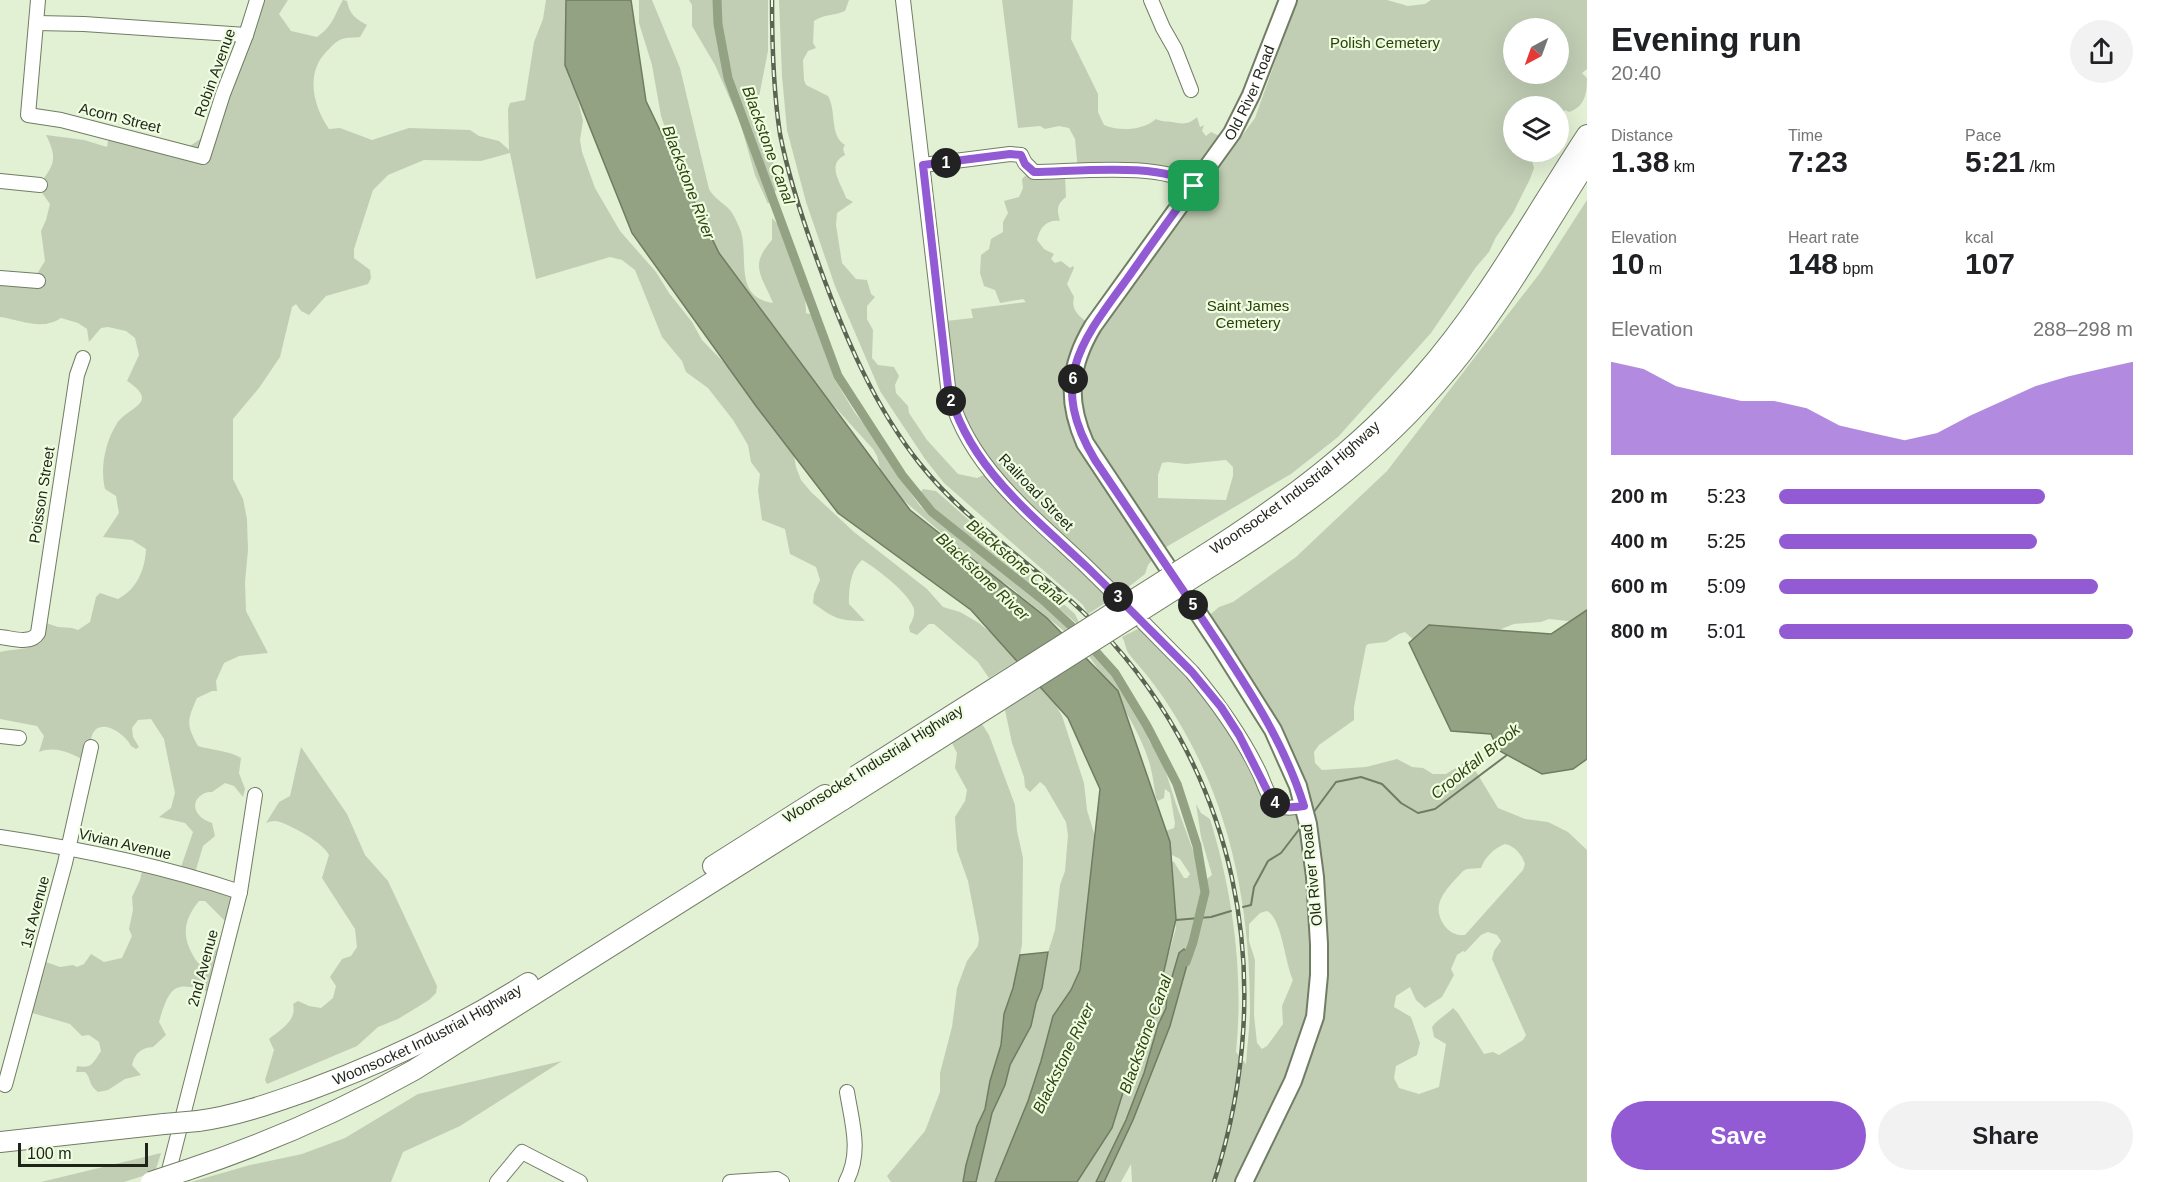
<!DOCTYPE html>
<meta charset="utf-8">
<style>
:root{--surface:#fff;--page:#f2f2f2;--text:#202124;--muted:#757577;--accent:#925bd3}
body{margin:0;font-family:Helvetica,sans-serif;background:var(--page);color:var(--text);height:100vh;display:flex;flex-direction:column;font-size:22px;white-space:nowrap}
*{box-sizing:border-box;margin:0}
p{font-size:20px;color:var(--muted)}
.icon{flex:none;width:33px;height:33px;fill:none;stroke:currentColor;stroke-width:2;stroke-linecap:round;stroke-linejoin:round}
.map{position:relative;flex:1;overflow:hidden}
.panel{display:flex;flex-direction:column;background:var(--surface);width:570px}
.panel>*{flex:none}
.needle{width:39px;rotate:221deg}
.controls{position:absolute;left:1503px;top:18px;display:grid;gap:12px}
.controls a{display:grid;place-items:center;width:66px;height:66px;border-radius:50%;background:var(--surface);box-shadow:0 6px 24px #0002;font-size:30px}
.scale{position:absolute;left:18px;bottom:15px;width:130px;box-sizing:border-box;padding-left:6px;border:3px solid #1f2419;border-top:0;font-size:16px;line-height:21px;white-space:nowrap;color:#1f2419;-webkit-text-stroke:4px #effde1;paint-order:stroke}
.pin{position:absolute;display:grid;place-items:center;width:51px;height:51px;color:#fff;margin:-26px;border-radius:12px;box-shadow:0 3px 9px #0006}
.km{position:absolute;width:30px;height:30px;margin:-15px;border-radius:50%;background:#222;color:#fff;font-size:16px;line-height:30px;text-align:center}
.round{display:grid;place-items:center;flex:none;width:63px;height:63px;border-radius:32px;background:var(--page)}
.headline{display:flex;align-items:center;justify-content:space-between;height:102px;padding:0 24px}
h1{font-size:33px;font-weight:700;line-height:45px}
.figures{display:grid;grid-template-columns:repeat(3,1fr);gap:9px;height:102px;padding:6px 24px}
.figures div{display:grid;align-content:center}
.figures b{font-size:30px;font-weight:700}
.figures small{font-size:16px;font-weight:400}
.figures p{font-size:16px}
.chart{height:168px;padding:12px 24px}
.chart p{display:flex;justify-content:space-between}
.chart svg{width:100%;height:108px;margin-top:6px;fill:var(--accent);opacity:.7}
.action{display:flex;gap:12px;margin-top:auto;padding:12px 24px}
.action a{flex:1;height:69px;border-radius:36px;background:var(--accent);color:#fff;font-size:24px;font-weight:700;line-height:69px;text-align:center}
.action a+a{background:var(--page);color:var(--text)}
ul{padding:0 24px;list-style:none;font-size:20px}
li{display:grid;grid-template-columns:96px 72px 1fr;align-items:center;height:45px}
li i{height:15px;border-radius:8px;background:var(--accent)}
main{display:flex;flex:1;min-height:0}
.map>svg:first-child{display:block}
</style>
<main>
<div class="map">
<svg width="1587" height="1182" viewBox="0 0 1587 1182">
<rect width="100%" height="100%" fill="#e2f0d4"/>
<g fill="#c1ceb4" fill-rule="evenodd">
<path d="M260 0H288L279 14 291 31 317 37C334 25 334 15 343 0L347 1C350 15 355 18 367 25L360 37C354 38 347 37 342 39 336 41 331 47 327 51 305 73 313 106 329 129L340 128 372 140 409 128 470 130 479 136 499 141 509 150 508 109 510 103 525 100 534 42 543 19 546 0H570L569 78 576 92 583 121 580 140 582 152 595 188 620 231 656 272 669 293 692 322 702 340 738 377 792 445 796 467 801 480 811 492 854 532 927 589 943 607 960 612 979 623 1021 658 989 678 978 662 934 624H929L917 635 910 632 909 627C912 621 915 616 914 609 910 594 875 567 862 560 850 571 849 588 849 604L865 621C838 621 834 618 813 603L814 594 820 580 816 567 790 554 785 529 762 520 758 490 760 474 751 462 748 445 733 420 708 388 686 372 682 361 662 337 635 270 622 260 610 257 536 279 510 153 481 161 424 160 388 175 373 190 354 249V258L370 270 371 278 368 284 326 296 309 315 301 311 296 304 292 307 280 357 259 388 233 419V479L243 499 247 519 248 550 245 582 246 611 268 653 239 656 224 663 216 681 217 691H212L197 698C187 721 186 724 198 746 211 750 231 751 241 758L239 773 245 789 243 797 234 786 225 783 212 792C200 791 189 804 199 815 202 819 207 821 212 823L215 836 203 846 195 873 238 887 216 994C177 982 171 980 159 1022L166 1035 153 1047C141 1048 135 1053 132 1065L141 1075 125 1079 108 1090 98 1092C87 1083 92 1079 85 1072H76L77 1066C92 1069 93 1063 101 1051L99 1042 89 1035 82 1036 70 1024 29 1012 43 961 60 967 73 965 77 967 84 964 91 954 104 962 122 958 132 936 129 929 133 910 132 897 140 880 144 862 180 870 193 832 185 823 159 817 171 808 175 793 164 739 151 719 138 720 132 728 133 737 139 747 136 749 131 746C125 733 96 714 91 739 90 746 91 754 89 763 72 754 58 745 39 752L44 736 37 726 0 719V652C28 646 35 655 43 622L58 627 72 628 78 630 90 622 96 597 100 593 118 599C137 589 145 570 146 549L132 540 103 537 119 513 116 496 105 489C100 468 105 443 116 425 126 407 162 404 127 381L139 355 135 338 126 331 108 327 101 328 89 342 87 329 78 323 61 318C41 331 22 320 0 317V278L32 282 45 261 41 231 46 220 50 204 38 187C53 165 59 161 46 135L84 140 107 147 109 136 184 150 212 131 253 35 250 29ZM199 901H205L225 921 222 941 206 963H198C182 940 181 923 199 901Z"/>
<path d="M639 0H652L680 68 709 189C714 198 722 202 729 209 734 214 737 223 740 229 750 255 732 297 773 303 761 274 749 266 772 240V218L787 234 805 292 806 313 818 316 817 329 835 380 855 413 873 435 896 473 920 506 968 546 1008 574 1076 633 1069 635 1009 586 990 574 889 488 881 473 877 456 873 449 815 385 753 321 686 200 679 168 661 116 652 65 639 23Z"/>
<polygon points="689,0 768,0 768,51 755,117 757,129 767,143 773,159 776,190 768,204 755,175 740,122 715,65 692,26 692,5"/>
<path d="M779 0H849L845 11C834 16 824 14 814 21L813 43 816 48 808 51 803 60 804 80 806 85 828 96C837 112 829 135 845 145L843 149 845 155C825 165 842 184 846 198L853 202 837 213 836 225 842 263 856 279 867 280 871 294 875 297 867 306V319L873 330 872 358 878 365 894 367 899 376 895 385 896 393 908 406 909 413 927 440 958 474 977 478 991 472 992 468C985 458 976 448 970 437 951 402 949 362 944 323L946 321 973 318 971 309 1026 302 1023 299 1000 303 995 290 984 286 980 273 981 255 989 249 991 239 1003 232V222L1008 213 1004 201 1019 197 1023 188 1022 179 1034 167 1046 172H1064L1065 175 1066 197C1056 205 1057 210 1060 221 1047 219 1040 227 1037 240L1044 249 1054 254 1051 259 1055 263 1061 261 1070 268 1073 266 1074 268 1067 284 1074 297C1070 313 1083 318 1094 328 1085 349 1073 373 1079 396L1081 395C1080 370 1088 353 1099 331L1255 118 1297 0H1387L1408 6 1425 4 1431 0H1587V69L1582 73 1587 78C1587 93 1585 107 1569 112L1565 110 1562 114C1567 122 1564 128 1559 134L1558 106H1514V152H1537L1532 161 1534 168 1530 179 1513 213 1496 237 1489 252 1476 267 1431 333 1338 437 1291 474 1161 550 1148 565 1145 574 1122 592 1088 614 1083 605 944 483 925 459 880 391 835 286 806 202 787 130 782 76ZM1514 28H1558V74H1514ZM1226 460 1233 467V476L1226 500 1158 498V475L1162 463 1168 462 1186 464Z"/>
<path d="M1002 0H1073L1071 39 1098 94V112L1104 125C1119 132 1144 130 1156 119 1162 122 1166 121 1172 122 1183 124 1188 125 1197 117L1200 127 1204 125 1202 131 1206 136 1211 132 1224 138 1214 161 1185 180 1078 171 1075 139 1069 128 1059 126 1045 129 1040 126 1018 128Z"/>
<path d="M1587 200V620L1578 622 1549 619 1541 622 1514 624 1483 636 1423 649 1405 632 1399 634 1386 642 1368 644 1366 646 1354 707V720L1319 745 1314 752 1315 763 1322 770 1366 767 1397 759 1412 767 1423 768 1433 774H1446L1469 760 1498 808 1525 819 1548 822 1568 832 1587 850V1182H1132L1131 1164 1121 1182H1104L1170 1026 1179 954 1167 994 1166 1008 1158 1025 1144 1073 1126 1120 1096 1182H1077L1112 1128 1125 1086 1151 1027 1159 988 1176 928 1165 860 1174 862 1184 878H1187L1190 874 1180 859 1168 853 1166 831 1174 828 1175 824 1170 793 1165 789 1164 798 1158 801 1156 798C1154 787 1153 776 1150 765 1140 728 1110 687 1089 656L1083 650 1088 646 1113 674 1142 722 1149 741 1161 757 1176 804 1201 872 1207 879 1212 875 1201 837 1196 804 1201 813 1210 819C1233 893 1244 975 1236 1052L1246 1064C1247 1046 1250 1027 1250 1009 1250 926 1237 840 1201 764 1187 734 1170 705 1149 678 1143 670 1135 662 1129 654 1125 649 1126 643 1122 637L1146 625 1246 745 1282 803 1305 804 1206 618 1219 607 1233 602 1296 557 1387 471 1540 273ZM1505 844C1515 846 1522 855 1525 864L1523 870 1465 935C1456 936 1449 932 1444 925 1429 903 1449 887 1463 871L1467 869 1481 868C1485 857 1494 848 1505 844ZM1267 911C1282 918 1285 964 1293 980L1282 1006 1283 1024 1267 1046 1262 1049 1257 1043 1254 1015 1255 960 1249 941V924L1260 913ZM1488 932 1497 935 1501 941 1494 951 1492 959 1526 1035 1523 1040 1499 1055 1493 1052 1484 1054 1458 1013 1453 1008C1446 1015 1438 1019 1432 1027L1434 1037 1446 1044 1439 1087 1419 1094 1399 1088 1394 1078 1396 1066 1417 1055 1420 1043 1411 1017 1394 1007 1396 996 1410 987 1416 1000 1425 1008 1442 997 1454 975 1451 969 1457 955 1463 951 1465 952 1481 935Z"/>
<path d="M923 489 936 491 1075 614 1081 627C1054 604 1026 581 998 559 971 539 939 521 920 493Z"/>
<polygon points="1044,684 1062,716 1084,783 1087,810 1097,843 1081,950 1080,970 1071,990 1053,1016 1041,1061 1028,1101 995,1182 976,1182 992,1113 1005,1085 1010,1065 1031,1026 1036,1003 1042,988 1048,952 1055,930 1060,885 1065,871 1068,835 1066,822 1045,786 1040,782 1030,792 1025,787 1024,777 1012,743 1005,710"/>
<polygon points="982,724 989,735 1015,805 1017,831 1023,858 1022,944 1014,988 1004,1014 1001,1045 990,1080 985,1109 977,1126 966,1165 963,1182 891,1182 887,1176 925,1131 940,1092 940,1073 952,1027 957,988 967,961 978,946 979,938 968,881 957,850 955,817 965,801 967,790 955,768 957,753 952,743"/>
<path d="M301 747 347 814 365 855 388 881 437 986 436 993 429 1000 398 1019 378 1027 357 1046 267 1084 265 1080 274 1050 269 1039C281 1029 297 1021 293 1004L298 1001 309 1006 321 1008 333 998 336 986 330 977 342 959 351 956 357 947 355 929 322 878 329 855C322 842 294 827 280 822 275 820 271 821 266 823L279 802 290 796Z"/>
<polygon points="562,1061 460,1126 403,1152 391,1182 191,1182 250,1165 302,1154 345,1138 418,1094"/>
<polygon points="161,1153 155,1172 124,1182 41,1182"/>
</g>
<g fill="#92a282" stroke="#707c62" stroke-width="1.5">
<polygon points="566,0 631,0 646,101 719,253 910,510 1047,618 1118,691 1170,842 1176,919 1151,1027 1125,1086 1112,1128 1077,1182 995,1182 1028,1101 1041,1061 1053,1016 1071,990 1080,970 1100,789 1068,718 971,610 838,513 756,406 632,233 565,65"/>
<polygon points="1587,610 1587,759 1573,769 1542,774 1498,750 1491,734 1451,731 1409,643 1429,625 1551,634"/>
<polygon points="1184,949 1190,954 1170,1026 1133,1120 1104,1182 1096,1182 1126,1120 1144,1073 1158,1025 1166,1008 1167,994 1179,953"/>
<polygon points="1048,952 1042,988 1036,1003 1031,1026 1010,1065 1005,1085 992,1113 976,1182 963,1182 966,1165 977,1126 985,1109 990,1081 1001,1045 1004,1014 1013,988 1020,955"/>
</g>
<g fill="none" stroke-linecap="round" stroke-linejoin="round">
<g stroke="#707c62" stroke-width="2">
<polyline points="1313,813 1336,782 1361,777 1382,784 1401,803 1418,813 1435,809 1507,755"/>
<polyline points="1243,907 1251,905 1254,887 1268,861 1281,853 1301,827"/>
<polyline points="1176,920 1211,917 1231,911"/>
</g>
<polyline stroke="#92a282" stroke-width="9" points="717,0 718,24 728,78 838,376 902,475 932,512 1043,600 1079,633 1115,673 1147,726 1177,784 1197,846 1205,892 1193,942 1186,962"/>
<defs>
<g id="minor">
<polyline points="38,0 28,115 61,120 203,157 223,94 246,35 257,0"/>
<path d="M903 0 948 387C965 465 1034 516 1088 568 1123 602 1158 637 1192 672 1218 703 1241 735 1259 772 1264 782 1267 797 1277 804 1285 810 1295 807 1304 806"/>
<polyline points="1151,0 1163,28 1175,49 1191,90"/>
<polyline points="37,23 84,24 246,35"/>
<path d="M923 165 1010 154 1021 155 1025 163 1034 172C1073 172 1165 161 1194 186"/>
<polyline points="0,181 40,185"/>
<polyline points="0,278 38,281"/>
<path d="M0 637C12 638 31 645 38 633L77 375 83 358"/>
<polyline points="0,736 19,738"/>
<path d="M0 837C81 849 162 866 240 892"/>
<polyline points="5,1085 65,863 91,747"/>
<polyline points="166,1182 240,892 255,795"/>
<polyline points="497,1182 522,1152 580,1182"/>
<polyline points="730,1182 777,1179 782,1182"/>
<path d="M846 1182C862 1152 852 1123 847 1092"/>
</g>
<g id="major">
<path id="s1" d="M1244 1182 1293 1081 1315 1017 1319 975V944L1315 877 1308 824 1298 786 1273 730 1220 646 1085 443C1066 400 1069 366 1093 326L1232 133 1251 95 1288 0"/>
</g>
<g id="highway">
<path id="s2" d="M1206 554C1284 504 1359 449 1420 379 1486 305 1533 217 1587 135"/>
<path d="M1213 565C1310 504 1390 445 1462 353 1508 293 1546 226 1587 162"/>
<polyline points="713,866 825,795"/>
<path id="s3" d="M198 1121C236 1116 272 1103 309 1090 385 1062 459 1027 528 983"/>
<polyline points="0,1142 164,1124"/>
<path d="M187 1170C266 1144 341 1111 414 1070L844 799"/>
</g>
</defs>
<use href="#minor" stroke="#717d64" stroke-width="16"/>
<use href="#major" stroke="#717d64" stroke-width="20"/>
<use href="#highway" stroke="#717d64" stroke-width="22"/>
<use href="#minor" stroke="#fff" stroke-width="14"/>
<use href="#major" stroke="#fff" stroke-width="16"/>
<use href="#highway" stroke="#fff" stroke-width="20"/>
<defs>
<path id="rail" d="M772 0C772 45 773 89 780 134 789 180 804 224 820 268 845 337 874 406 920 464 966 522 1031 562 1084 613 1239 763 1280 979 1214 1182"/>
</defs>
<use href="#rail" stroke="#5c6454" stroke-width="4.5"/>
<use href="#rail" stroke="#effde1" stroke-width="2" stroke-dasharray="7" stroke-linecap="butt"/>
<defs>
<g id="highway-bridge">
<polyline points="856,776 1206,554"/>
<polyline points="844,799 1213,565"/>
<polyline points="164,1124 198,1121"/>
<polyline points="151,1182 187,1170"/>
</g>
</defs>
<use href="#highway-bridge" stroke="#717d64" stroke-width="22" stroke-linecap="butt"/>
<use href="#highway-bridge" stroke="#fff" stroke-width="20"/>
</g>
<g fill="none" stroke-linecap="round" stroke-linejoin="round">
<defs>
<path id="route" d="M1010 154 1021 155 1025 164 1034 172C1073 172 1165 161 1194 186 1171 216 1149 248 1127 279 1080 343 1048 382 1095 460 1129 510 1163 561 1197 611 1238 673 1282 735 1304 806 1290 808 1281 809 1271 798L1239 735 1221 707 1192 672C1157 637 1123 602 1088 568 1033 516 966 465 948 387L923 165Z"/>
</defs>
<use href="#route" stroke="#fff" stroke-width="12"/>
<use href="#route" stroke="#925bd3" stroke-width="8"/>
</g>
<g text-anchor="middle" stroke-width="4.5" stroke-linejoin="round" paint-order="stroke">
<g font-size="15" fill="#2a3f0a" stroke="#effde1">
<text x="1385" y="48">Polish Cemetery</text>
<text x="1248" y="311">Saint James<tspan x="1248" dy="17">Cemetery</tspan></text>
</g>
<g font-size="15" fill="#1f2419" stroke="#effde1">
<text transform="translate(215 73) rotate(-70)" y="5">Robin Avenue</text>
<text dy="5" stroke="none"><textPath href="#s1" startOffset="1222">Old River Road</textPath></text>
<text transform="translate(120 118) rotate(14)" y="5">Acorn Street</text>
<text dy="5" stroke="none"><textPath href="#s2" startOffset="111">Woonsocket Industrial Highway</textPath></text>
<text transform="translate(1036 492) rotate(46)" y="5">Railroad Street</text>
<text transform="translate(42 495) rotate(-81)" y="5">Poisson Street</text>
<text transform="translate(873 764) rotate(-32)" y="5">Woonsocket Industrial Highway</text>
<text transform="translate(125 844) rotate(13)" y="5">Vivian Avenue</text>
<text transform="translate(1312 875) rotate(-96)" y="5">Old River Road</text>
<text transform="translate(35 912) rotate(-75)" y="5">1st Avenue</text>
<text transform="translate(203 968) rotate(-75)" y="5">2nd Avenue</text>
<text dy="5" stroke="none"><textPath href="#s3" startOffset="246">Woonsocket Industrial Highway</textPath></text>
</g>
<g font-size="16" font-style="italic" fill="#2f4411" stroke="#effde1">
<text transform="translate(769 145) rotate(70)" y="6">Blackstone Canal</text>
<text transform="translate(689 182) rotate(69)" y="6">Blackstone River</text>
<text transform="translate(1017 562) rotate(40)" y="6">Blackstone Canal</text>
<text transform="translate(983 576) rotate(43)" y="6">Blackstone River</text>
<text transform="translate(1475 761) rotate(-39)" y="6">Crookfall Brook</text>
<text transform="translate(1145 1034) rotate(-70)" y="6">Blackstone Canal</text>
<text transform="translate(1063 1058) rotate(-64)" y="6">Blackstone River</text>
</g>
</g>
</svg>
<div class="controls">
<a><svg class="needle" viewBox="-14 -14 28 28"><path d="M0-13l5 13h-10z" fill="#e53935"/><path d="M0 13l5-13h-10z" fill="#757577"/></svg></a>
<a><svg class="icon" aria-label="layers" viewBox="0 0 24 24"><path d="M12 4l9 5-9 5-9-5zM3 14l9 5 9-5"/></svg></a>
</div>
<div class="scale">100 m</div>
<div class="pin" style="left:1194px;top:186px;background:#1e9e55"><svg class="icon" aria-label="arrive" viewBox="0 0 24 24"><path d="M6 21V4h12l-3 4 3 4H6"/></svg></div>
<b class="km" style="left:946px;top:163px">1</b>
<b class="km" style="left:951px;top:401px">2</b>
<b class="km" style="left:1118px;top:597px">3</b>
<b class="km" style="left:1275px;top:803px">4</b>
<b class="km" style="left:1193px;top:605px">5</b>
<b class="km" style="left:1073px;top:379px">6</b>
</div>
<section class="panel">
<div class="headline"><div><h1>Evening run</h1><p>20:40</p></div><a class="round"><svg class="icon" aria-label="share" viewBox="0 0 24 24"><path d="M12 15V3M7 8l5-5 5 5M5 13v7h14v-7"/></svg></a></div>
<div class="figures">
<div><p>Distance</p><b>1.38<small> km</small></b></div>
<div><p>Time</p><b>7:23</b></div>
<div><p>Pace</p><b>5:21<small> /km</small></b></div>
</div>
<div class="figures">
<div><p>Elevation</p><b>10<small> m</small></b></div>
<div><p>Heart rate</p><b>148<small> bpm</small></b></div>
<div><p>kcal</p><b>107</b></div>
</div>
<div class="chart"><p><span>Elevation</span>288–298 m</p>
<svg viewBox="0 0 160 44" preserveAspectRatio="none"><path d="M0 44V6L10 9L20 16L30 19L40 22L50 22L60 25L70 32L80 35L90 38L100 35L110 28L120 22L130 16L140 12L150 9L160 6V44z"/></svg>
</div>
<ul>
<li><b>200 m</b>5:23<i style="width:75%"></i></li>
<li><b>400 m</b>5:25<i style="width:73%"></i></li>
<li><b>600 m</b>5:09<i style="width:90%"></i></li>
<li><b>800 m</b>5:01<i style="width:100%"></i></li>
</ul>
<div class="action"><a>Save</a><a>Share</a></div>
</section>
</main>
